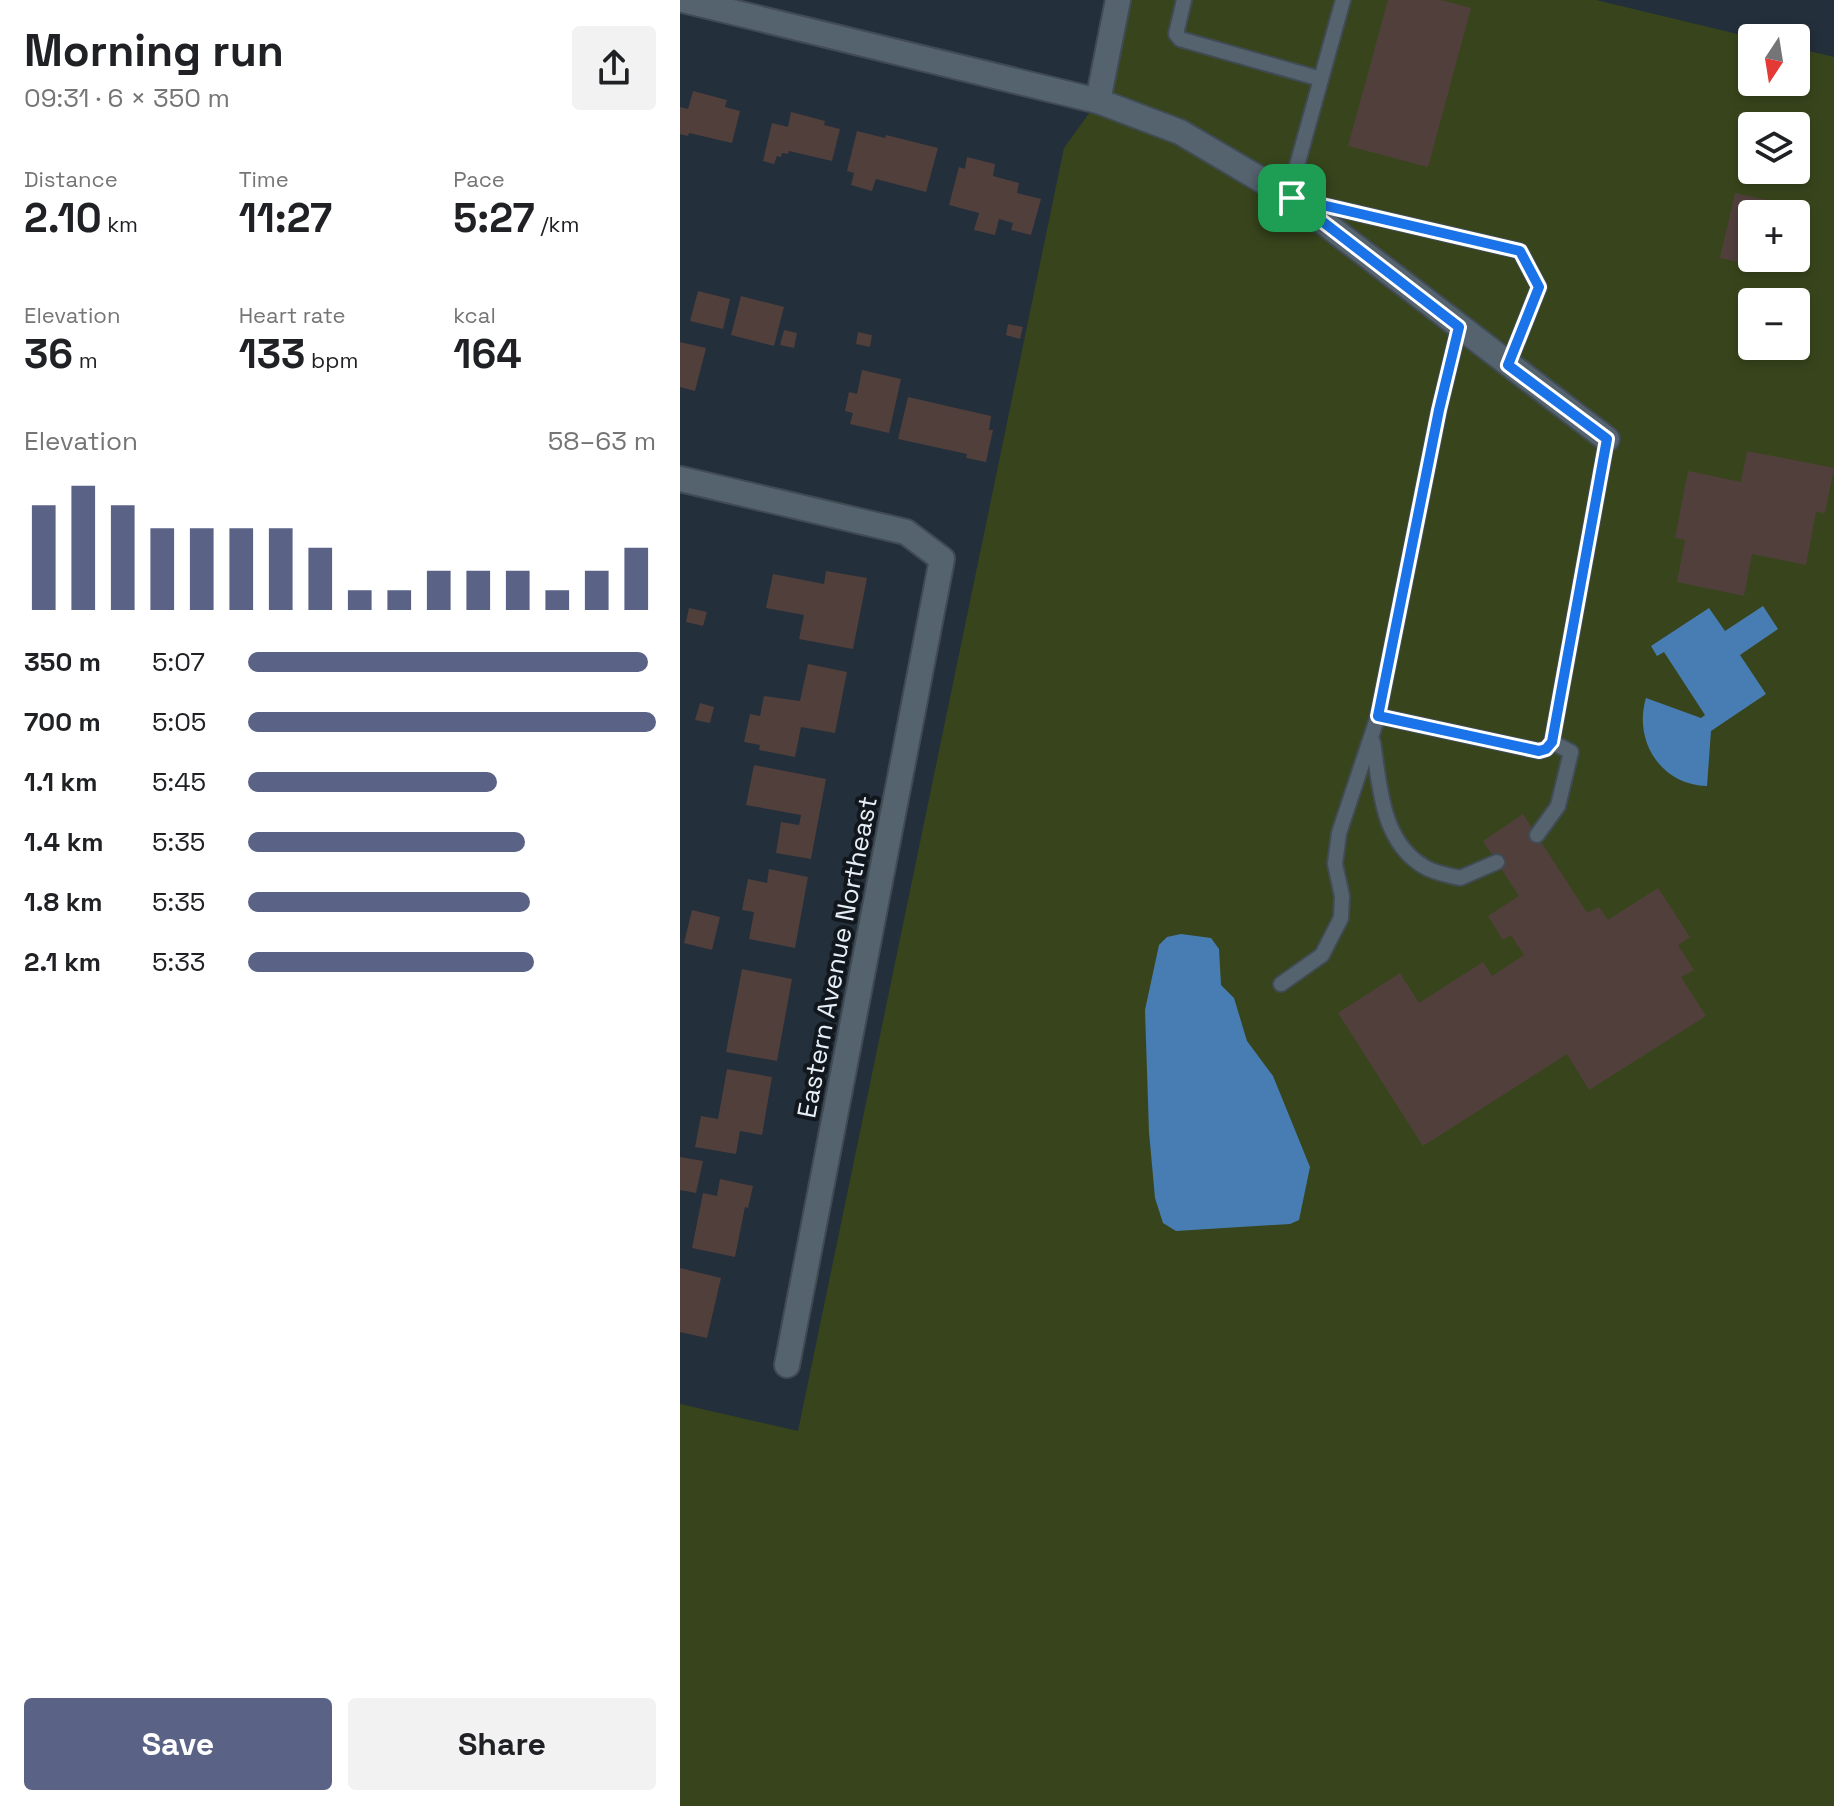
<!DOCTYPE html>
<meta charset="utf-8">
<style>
:root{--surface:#fff;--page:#f2f2f2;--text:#202124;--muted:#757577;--accent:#5a6386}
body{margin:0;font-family:"Space Grotesk",sans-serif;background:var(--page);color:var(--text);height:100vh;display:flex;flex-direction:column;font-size:30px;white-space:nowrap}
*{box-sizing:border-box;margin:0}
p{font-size:26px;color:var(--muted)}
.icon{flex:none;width:44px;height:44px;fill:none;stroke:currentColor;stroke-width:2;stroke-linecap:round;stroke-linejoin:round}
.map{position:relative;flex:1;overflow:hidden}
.side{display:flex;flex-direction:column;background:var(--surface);width:680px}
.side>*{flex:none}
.needle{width:52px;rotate:192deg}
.buttons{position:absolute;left:1058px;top:24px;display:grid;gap:16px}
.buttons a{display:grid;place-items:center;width:72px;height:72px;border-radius:8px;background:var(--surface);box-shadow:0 4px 12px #0003;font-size:40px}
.pin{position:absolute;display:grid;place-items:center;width:68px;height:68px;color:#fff;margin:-34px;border-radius:16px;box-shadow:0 4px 12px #0006}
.round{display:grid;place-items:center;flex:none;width:84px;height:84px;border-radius:8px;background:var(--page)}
.headline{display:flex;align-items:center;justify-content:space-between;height:136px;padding:0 24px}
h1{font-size:44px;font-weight:600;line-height:60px}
.figures{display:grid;grid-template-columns:repeat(3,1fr);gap:12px;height:136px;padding:8px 24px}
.figures div{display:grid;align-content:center}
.figures b{font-size:40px;font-weight:600}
.figures small{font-size:22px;font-weight:400}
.figures p{font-size:22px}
.chart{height:224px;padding:16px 24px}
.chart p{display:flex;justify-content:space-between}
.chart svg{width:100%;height:144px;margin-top:8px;stroke:var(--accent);stroke-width:6}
.primary-button{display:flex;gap:16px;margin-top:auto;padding:16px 24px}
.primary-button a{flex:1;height:92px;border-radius:8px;background:var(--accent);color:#fff;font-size:32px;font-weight:600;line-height:92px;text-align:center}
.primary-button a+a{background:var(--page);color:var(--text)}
ul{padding:0 24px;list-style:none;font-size:26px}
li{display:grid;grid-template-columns:128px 96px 1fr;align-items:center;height:60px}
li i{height:20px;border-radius:10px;background:var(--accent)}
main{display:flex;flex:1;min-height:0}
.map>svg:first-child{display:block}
</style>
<main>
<section class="side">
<div class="headline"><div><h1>Morning run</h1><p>09:31 · 6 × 350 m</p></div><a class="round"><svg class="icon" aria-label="share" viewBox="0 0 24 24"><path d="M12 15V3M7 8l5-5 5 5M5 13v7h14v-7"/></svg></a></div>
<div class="figures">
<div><p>Distance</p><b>2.10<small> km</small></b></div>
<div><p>Time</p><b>11:27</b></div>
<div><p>Pace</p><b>5:27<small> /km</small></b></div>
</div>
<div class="figures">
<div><p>Elevation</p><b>36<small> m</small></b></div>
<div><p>Heart rate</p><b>133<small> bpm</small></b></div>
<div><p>kcal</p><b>164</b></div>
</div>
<div class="chart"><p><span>Elevation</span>58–63 m</p>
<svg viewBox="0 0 160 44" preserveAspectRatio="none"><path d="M5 44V12M15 44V6M25 44V12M35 44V19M45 44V19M55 44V19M65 44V19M75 44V25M85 44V38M95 44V38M105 44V32M115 44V32M125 44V32M135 44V38M145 44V32M155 44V25"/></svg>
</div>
<ul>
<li><b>350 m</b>5:07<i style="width:98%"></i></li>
<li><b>700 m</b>5:05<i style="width:100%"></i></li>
<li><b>1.1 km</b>5:45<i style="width:61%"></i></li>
<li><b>1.4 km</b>5:35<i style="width:68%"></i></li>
<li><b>1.8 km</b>5:35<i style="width:69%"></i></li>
<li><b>2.1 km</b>5:33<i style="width:70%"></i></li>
</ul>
<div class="primary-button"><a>Save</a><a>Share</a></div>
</section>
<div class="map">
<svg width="1154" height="1806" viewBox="0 0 1154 1806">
<rect width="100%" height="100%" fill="#232f3a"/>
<path fill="#38451c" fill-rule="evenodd" d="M438 0H916L1074 38 1072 82H1116V48L1154 57V1806H0V1404L118 1431 384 148 418 101ZM1072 126H1116V170H1072ZM1072 214H1116V258H1072ZM1072 302H1116V346H1072Z"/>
<g fill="#487db4">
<path d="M1083 606 1098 629 1060 655 1086 694 1031 731 1027 786C981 785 953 741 966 698L1021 718 1025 715 984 652 977 656 971 646 1029 608 1045 631Z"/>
<polygon points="501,934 531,938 539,949 541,985 554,998 567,1041 593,1076 630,1167 619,1220 610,1224 496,1231 483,1223 475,1198 469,1132 465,1010 479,945 487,937"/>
</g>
<g fill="#513f3c">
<polygon points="708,0 761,0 791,8 748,167 668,146"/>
<polygon points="13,91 47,100 45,107 60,111 52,143 9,133 8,136 0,134 0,107 8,109"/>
<polygon points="111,112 145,121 144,125 160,129 152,161 109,151 108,154 102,153 101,157 97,156 94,164 83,161 92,123 108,127"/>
<polygon points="177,131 205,138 206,135 258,148 246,192 196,179 192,191 171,185 174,173 167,171"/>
<polygon points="287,157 315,164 313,176 339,183 337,193 361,199 351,235 331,230 333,223 319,219 315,235 294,230 299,213 269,205 279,167 285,169"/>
<polygon points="1055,193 1091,201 1088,214 1072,214 1072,258 1078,258 1076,266 1040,258"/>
<polygon points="18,291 50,299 43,329 10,321"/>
<polygon points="61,296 104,307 94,346 51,335"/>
<polygon points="328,324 343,327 340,339 326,335"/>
<polygon points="104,330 117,333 114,348 100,345"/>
<polygon points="178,332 192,335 190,347 176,344"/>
<polygon points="0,342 26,348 15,391 0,387"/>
<polygon points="182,370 221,379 209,433 170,424 173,413 165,411 169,392 177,394"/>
<polygon points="228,397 311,416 309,430 313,430 306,462 286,458 287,454 218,439"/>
<polygon points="1067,451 1154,468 1145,513 1136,512 1126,565 1072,554 1064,596 997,582 1005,540 995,538 1008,471 1061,482"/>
<polygon points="146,571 187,578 173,649 119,639 124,615 86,608 93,574 144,584"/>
<polygon points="9,608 27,612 23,626 6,622"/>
<polygon points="128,664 167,672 155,733 121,727 115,757 79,750 80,745 64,742 70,714 80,716 84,696 120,701"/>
<polygon points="20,703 34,707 30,723 15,720"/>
<polygon points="74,765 146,779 131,859 96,853 101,822 119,825 121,815 66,805"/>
<polygon points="843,814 907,913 919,907 928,920 978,888 1010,937 998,945 1014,970 1001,977 1026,1016 909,1090 887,1054 743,1146 658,1013 720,973 739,1003 803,962 812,976 844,955 831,935 823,940 808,916 839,896 803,841"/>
<polygon points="89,869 128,877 115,948 69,939 74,912 62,910 68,879 87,883"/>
<polygon points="12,910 40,917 32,950 4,943"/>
<polygon points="62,969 112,979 97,1061 46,1052"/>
<polygon points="47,1069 92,1077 82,1135 60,1131 56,1154 15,1147 21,1116 38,1119"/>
<polygon points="0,1157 23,1161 16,1193 0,1190"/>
<polygon points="40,1179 73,1186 68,1208 65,1207 55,1257 12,1248 23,1193 37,1196"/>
<polygon points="0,1268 41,1278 27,1338 0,1332"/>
</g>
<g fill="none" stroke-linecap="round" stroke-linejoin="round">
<defs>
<g id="service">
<polyline points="504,0 496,34 500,39 641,79"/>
<polyline points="663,0 616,169 612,198 840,251 859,287 828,365"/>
<polyline points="698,716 859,751 866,749 872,742 927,439"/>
<path d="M693 742C700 786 701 840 743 866 753 873 768 875 780 878L817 862"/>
<polyline points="857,835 878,806 891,752 872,742"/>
<polyline points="601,984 642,955 661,918 662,896 655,864 659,833 698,716 759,410 779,327"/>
</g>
<g id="minor">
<polyline points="3,0 418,101 500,132 612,198 927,439"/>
<polyline points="418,101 438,0"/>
<polyline points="0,479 226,532 262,559 107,1365"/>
</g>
</defs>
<use href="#service" stroke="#404b54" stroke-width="18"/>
<use href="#minor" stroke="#404b54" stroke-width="28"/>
<use href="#service" stroke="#55636f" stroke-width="14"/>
<use href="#minor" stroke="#55636f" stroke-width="24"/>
</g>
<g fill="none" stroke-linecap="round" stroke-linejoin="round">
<defs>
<polygon id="route" points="612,198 840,251 859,287 828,365 927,439 872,742 866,749 859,751 698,716 759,410 779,327"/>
</defs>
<use href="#route" stroke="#fff" stroke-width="16"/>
<use href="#route" stroke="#1a73e8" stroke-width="10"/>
</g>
<g text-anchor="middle" stroke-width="8" stroke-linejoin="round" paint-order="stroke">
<g font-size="26" fill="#e7eff6" stroke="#11171c">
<text transform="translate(157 957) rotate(-79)" y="9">Eastern Avenue Northeast</text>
</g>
</g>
</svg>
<div class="buttons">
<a><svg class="needle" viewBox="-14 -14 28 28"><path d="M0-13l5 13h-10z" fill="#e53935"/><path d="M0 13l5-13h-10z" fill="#757577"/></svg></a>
<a><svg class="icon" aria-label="layers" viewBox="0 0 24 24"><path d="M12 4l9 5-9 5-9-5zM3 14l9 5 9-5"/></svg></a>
<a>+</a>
<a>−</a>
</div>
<div class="pin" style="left:612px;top:198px;background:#1e9e55"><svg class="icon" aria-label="arrive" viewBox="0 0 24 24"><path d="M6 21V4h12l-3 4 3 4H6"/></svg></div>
</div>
</main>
